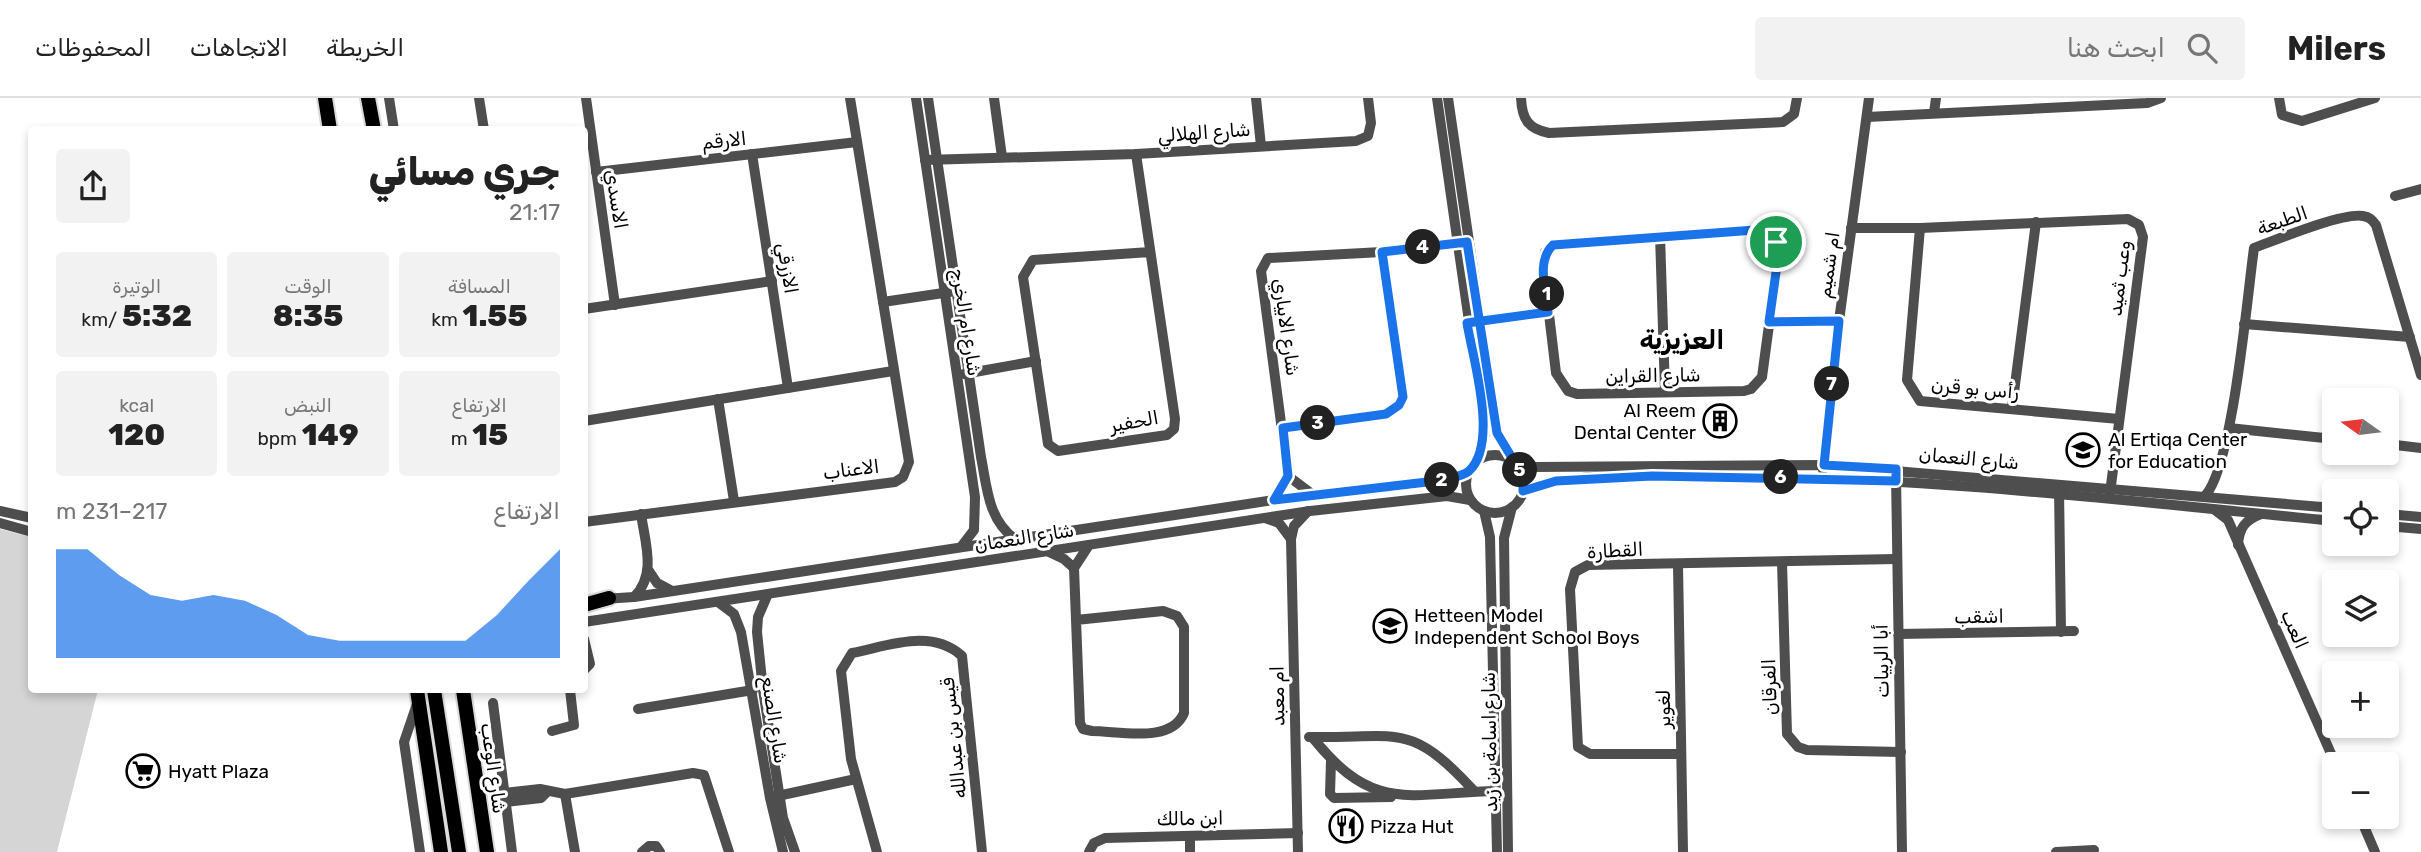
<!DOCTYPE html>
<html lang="ar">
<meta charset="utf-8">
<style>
:root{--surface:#fff;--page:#f2f2f2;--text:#222;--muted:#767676;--line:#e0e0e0;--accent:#1a73e8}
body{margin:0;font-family:Rubik,Vazirmatn,sans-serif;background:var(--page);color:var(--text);direction:rtl;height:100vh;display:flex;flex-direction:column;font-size:26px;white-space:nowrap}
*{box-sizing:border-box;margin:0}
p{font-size:23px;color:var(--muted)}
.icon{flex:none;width:38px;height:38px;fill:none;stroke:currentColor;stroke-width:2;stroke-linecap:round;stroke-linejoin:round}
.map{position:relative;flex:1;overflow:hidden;direction:ltr}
.sheet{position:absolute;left:28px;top:28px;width:560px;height:567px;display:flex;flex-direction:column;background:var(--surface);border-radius:7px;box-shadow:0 4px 10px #0003;direction:rtl}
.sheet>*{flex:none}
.needle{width:46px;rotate:284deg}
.tools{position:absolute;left:2322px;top:290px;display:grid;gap:14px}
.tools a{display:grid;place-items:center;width:77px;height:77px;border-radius:7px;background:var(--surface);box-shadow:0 4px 10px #0003;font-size:35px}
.pin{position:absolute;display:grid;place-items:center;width:60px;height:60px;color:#fff;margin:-30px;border:4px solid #fff;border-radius:50%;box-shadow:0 2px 7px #0007}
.km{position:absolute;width:35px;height:35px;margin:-18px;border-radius:50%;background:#222;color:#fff;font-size:19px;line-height:35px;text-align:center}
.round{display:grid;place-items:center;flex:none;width:74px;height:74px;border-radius:7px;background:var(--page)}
.summary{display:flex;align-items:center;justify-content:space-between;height:119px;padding:0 28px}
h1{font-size:38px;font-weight:800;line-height:52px}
.figures{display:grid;grid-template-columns:repeat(3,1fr);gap:10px;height:119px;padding:7px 28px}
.figures div{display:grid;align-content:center;border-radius:7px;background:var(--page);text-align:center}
.figures b{font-size:30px;font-weight:800}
.figures small{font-size:19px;font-weight:400}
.figures p{font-size:19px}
.chart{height:196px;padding:14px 28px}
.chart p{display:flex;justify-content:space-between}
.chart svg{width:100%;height:126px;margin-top:7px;fill:var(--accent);opacity:.7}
header{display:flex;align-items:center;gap:42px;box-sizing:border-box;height:98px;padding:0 35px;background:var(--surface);border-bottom:2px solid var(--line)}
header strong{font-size:33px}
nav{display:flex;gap:38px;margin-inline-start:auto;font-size:24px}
.search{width:490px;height:63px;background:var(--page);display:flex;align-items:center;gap:18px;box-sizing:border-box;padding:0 24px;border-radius:7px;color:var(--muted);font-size:26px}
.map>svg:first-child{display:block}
</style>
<header>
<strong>Milers</strong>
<div class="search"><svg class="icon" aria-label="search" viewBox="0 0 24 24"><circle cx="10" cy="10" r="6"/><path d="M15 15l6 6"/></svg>ابحث هنا</div>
<nav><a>الخريطة</a><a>الاتجاهات</a><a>المحفوظات</a></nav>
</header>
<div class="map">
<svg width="2421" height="754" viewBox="0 0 2421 754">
<rect width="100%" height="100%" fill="#fff"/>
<polygon fill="#d5d5d5" points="0,431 31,439 32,592 98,592 57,754 0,754"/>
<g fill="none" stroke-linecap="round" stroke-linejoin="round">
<defs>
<g id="major">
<polyline points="325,0 330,32"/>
<polyline points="368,0 374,32"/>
<polyline points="584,507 609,500"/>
<polyline points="417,592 441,754"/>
<polyline points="434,592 459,754"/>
<polyline points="463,592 487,754"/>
</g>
</defs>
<use href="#major" stroke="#dbdbdb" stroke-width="18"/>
<g stroke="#4e4e4e" stroke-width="10">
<polyline points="389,0 394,32"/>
<polyline points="479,0 484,32"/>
<polyline points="586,0 615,207"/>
<polyline points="916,0 975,399 974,432 961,449"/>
<path d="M928 0 981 359C987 389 988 422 1015 441"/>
<polyline points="994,0 1002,59"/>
<polyline points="1256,0 1261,48"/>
<polyline points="1437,0 1485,335 1479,362"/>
<polyline points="1448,0 1497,335 1510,361"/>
<path d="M1521 0C1522 21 1528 31 1549 35L1783 24 1794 16 1797 0"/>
<polyline points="2279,0 2282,17 2302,23 2375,0"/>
<polyline points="1934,15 1936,0"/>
<polyline points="1867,19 2147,5 2161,0"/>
<polyline points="752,56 788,290"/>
<polyline points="1136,56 1175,321 1174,331 1167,337 1058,353 1048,346 1023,179 1033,162 1150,154"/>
<polyline points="925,62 1136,56 1356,43 1368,38 1371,25 1368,0"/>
<polyline points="596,74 857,44"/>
<polyline points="2395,98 2421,91"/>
<polyline points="1851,130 1920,130 2128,121 2139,127 2143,139 2110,395"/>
<polyline points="1920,130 1907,282 1920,303 2119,321"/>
<polygon points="1755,132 1771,137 1779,153 1762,279 1751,291 1744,293 1577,296 1568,293 1556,275 1543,166 1545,154 1553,147"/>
<polyline points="1660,137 1665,294"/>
<polyline points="883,204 950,194"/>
<polyline points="584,211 772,183"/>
<polyline points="1473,224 1548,214"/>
<polyline points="1769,224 1839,223"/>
<polyline points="2244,226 2410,239"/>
<polyline points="964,276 1036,263"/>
<polyline points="718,301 734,403"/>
<polyline points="2012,310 2036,124"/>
<polyline points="584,323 893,273"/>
<polyline points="1283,330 1386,316 1399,307 1403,299 1382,154"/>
<polyline points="2229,330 2334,341"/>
<polyline points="2387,346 2421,350"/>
<circle cx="1495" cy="386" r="29"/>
<polyline points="1515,365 1535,369 1824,367 2334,410"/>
<polyline points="1823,372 1839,223 1869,0"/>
<polyline points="1896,377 1902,754"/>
<polyline points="1288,378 1312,396"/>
<polyline points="2059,390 2061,534"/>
<path d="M1523 393C1577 372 1654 378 1712 378 1920 378 2127 403 2334 423"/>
<path d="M2205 398C2233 368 2247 199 2254 150 2276 142 2343 114 2363 118 2370 119 2372 122 2376 127L2421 277"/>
<polyline points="1274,402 1288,378 1261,173 1268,160 1382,154 1467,144"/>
<polyline points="2215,412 2228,422 2336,667"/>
<polyline points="0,413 32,420"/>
<polyline points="1484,413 1490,439 1497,754"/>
<polyline points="2387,416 2421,419"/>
<polyline points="1265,420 1279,425 1291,441"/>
<polyline points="584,424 895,384 903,379 909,364 850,0"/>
<polyline points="0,425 32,434"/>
<polyline points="2387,428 2421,431"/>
<path d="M2238 447C2239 430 2245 422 2261 416"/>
<polyline points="1049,454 1064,461 1074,470"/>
<polyline points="1782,464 1787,636 1798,649 1807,652 1901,654"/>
<polyline points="1678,467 1683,754"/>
<polyline points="649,473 657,485 672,493"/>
<polyline points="767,498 758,519 757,534 763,592 783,720 795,754"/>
<path d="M634 499C657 477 645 444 641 416"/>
<polyline points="603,501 634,499 1274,402 1444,382 1469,373"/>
<polyline points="718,504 734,516 741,534 770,700 783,754"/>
<path d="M1076 522 1163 513 1177 518 1184 529V615C1171 646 1119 633 1092 633L1083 631 1080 625 1074 470 1089 447"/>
<polyline points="584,524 1310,413 1447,398 1470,402"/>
<polyline points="1898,536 2074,533"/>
<polyline points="584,541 590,566 584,572"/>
<polyline points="418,603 404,644 420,754"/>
<polyline points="493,605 512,754"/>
<polyline points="638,611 753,592"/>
<polyline points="552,633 574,627 570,592"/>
<path d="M1309 639C1397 641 1408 621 1474 693"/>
<path d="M1313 640C1374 716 1408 695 1496 693"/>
<polyline points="1681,656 1590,656 1578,649 1570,491 1575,474 1588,467 1896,461"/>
<polyline points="1331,663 1330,696 1334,700 1391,699"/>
<polyline points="504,695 540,691 565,696 693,675 704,677 729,754"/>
<polyline points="565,696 575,754"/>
<polyline points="773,699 856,681"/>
<polyline points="505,704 541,700 547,694"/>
<polyline points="2360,719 2375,754"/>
<polyline points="1190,738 1190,754"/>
<polyline points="642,754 649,748 656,748 660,754"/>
<path d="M877 754 851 661 841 573 852 555C888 548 931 530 962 558L982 754"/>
<polyline points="1089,754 1094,745 1105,740 1298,735"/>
<polyline points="1298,754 1291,441 1294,428 1308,413"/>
<polyline points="1508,754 1504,440 1512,409"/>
<polyline points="2056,754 2094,752"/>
</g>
<use href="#major" stroke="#000" stroke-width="14"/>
</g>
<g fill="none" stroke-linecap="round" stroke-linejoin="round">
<defs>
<path id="route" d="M1776 144 1764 133 1755 132 1553 147C1536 163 1546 192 1548 214L1467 225C1473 262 1499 345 1469 373 1463 378 1451 380 1444 382L1274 402 1288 378 1283 330 1386 316 1399 307 1403 299 1382 154 1467 144 1497 335 1523 378V393L1556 383 1652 378 1896 383V371L1824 367 1839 223 1769 224 1779 153 1776 144"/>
</defs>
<use href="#route" stroke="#fff" stroke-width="14"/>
<use href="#route" stroke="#1a73e8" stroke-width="9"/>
</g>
<defs>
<symbol id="building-ring" viewBox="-11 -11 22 22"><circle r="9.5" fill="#fff" stroke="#000" stroke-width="1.5"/><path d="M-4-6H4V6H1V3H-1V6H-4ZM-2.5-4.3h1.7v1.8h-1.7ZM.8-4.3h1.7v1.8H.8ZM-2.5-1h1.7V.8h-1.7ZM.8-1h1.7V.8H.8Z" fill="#000"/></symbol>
<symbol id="school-ring" viewBox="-11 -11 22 22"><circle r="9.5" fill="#fff" stroke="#000" stroke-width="1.5"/><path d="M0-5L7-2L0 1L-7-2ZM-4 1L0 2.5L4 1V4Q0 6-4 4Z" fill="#000"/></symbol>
<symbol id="supermarket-ring" viewBox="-11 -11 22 22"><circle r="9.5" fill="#fff" stroke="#000" stroke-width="1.5"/><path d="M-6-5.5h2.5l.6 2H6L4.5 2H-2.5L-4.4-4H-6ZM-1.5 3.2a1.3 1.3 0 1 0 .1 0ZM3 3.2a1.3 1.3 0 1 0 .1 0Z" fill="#000"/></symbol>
<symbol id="restaurant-ring" viewBox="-11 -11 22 22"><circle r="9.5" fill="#fff" stroke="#000" stroke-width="1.5"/><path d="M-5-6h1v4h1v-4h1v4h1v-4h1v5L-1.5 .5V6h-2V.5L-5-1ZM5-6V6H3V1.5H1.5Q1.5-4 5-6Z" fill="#000"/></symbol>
</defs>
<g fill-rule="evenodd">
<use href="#building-ring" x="1701" y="304" width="38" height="38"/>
<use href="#school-ring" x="2064" y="333" width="38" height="38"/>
<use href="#school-ring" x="1371" y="509" width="38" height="38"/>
<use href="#supermarket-ring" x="124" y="654" width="38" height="38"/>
<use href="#restaurant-ring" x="1327" y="709" width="38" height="38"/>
</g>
<g text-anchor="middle" stroke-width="6" stroke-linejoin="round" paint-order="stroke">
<g font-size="19" fill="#000" stroke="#fff">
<text transform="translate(1204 34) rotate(-4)" y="7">شارع الهلالي</text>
<text transform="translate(724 42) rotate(-6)" y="7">الارقم</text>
<text transform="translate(617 101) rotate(81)" y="7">الاسدي</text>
<text transform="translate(2282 122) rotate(-19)" y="7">الطبعة</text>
<text transform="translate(1828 167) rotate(-82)" y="7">ام شميم</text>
<text transform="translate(788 170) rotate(81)" y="7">الازرقي</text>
<text transform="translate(2119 180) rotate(-83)" y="7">وعب ثميد</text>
<text transform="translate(967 224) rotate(81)" y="7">شارع ام الخرج</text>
<text transform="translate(1287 229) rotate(82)" y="7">شارع الابياري</text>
<text transform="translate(1653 277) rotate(-1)" y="7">شارع القراين</text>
<text transform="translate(1975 290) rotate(5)" y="7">رأس بو قرن</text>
<text transform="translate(1134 323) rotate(-10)" y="7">الحفير</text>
<text transform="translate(1969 360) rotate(5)" y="7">شارع النعمان</text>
<text transform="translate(851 371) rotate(-7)" y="7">الاعناب</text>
<text transform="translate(1024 439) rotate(-9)" y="7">شارع النعمان</text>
<text transform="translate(1615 452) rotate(-3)" y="7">القطارة</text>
<text transform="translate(1979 518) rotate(-1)" y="7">اشقب</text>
<text transform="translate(2295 531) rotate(66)" y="7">العب</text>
<text transform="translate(1881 563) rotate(-91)" y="7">أبا الربيات</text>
<text transform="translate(1769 589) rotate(-92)" y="7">الفرقان</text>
<text transform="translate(1277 598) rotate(-91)" y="7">ام معبد</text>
<text transform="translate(1663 611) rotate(-91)" y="7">لغوير</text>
<text transform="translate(775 622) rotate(81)" y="7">شارع الصنع</text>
<text transform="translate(953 640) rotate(-96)" y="7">قيس بن عبدالله</text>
<text transform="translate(1489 644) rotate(-91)" y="7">شارع اسامة بن زيد</text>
<text transform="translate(494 670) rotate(82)" y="7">شارع الوعب</text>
<text transform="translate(1190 720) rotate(-1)" y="7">ابن مالك</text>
</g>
<g font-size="19" fill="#000" stroke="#fff" text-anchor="start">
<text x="1696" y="319" text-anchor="end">Al Reem<tspan x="1696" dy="22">Dental Center</tspan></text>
<text x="2108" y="348">Al Ertiqa Center<tspan x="2108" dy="22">for Education</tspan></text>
<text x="1414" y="524">Hetteen Model<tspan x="1414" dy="22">Independent School Boys</tspan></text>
<text x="168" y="680">Hyatt Plaza</text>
<text x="1370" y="735">Pizza Hut</text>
</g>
<g font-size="26" font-weight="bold" fill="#000" stroke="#fff">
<text x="1682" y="251">العزيزية</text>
</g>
</g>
</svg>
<div class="tools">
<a><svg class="needle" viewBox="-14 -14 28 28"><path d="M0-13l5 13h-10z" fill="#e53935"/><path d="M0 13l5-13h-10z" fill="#767676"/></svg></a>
<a><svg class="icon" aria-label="locate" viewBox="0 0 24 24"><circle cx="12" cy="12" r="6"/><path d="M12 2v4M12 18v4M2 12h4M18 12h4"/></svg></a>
<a><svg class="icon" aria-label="layers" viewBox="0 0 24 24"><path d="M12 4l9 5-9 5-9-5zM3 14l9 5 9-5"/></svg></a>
<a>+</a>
<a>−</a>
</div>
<div class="pin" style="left:1776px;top:144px;background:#1e9e55"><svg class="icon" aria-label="arrive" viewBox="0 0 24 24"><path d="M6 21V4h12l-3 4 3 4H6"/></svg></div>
<b class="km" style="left:1547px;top:196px">1</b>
<b class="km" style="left:1442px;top:382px">2</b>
<b class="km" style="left:1318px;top:325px">3</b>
<b class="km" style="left:1423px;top:149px">4</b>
<b class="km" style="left:1520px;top:372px">5</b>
<b class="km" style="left:1781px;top:379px">6</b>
<b class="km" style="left:1832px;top:286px">7</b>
<section class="sheet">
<div class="summary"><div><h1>جري مسائي</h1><p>21:17</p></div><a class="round"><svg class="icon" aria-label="share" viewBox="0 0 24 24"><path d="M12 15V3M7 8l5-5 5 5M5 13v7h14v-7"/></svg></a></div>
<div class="figures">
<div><p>المسافة</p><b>1.55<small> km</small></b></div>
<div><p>الوقت</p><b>8:35</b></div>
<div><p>الوتيرة</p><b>5:32<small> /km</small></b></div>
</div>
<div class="figures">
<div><p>الارتفاع</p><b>15<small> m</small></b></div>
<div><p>النبض</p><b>149<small> bpm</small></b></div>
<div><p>kcal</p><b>120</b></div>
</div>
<div class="chart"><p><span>الارتفاع</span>217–231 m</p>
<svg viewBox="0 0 160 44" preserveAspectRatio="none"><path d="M0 44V6L10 6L20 15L30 22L40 24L50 22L60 24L70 29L80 36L90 38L100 38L110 38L120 38L130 38L140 29L150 17L160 6V44z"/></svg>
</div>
</section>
</div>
